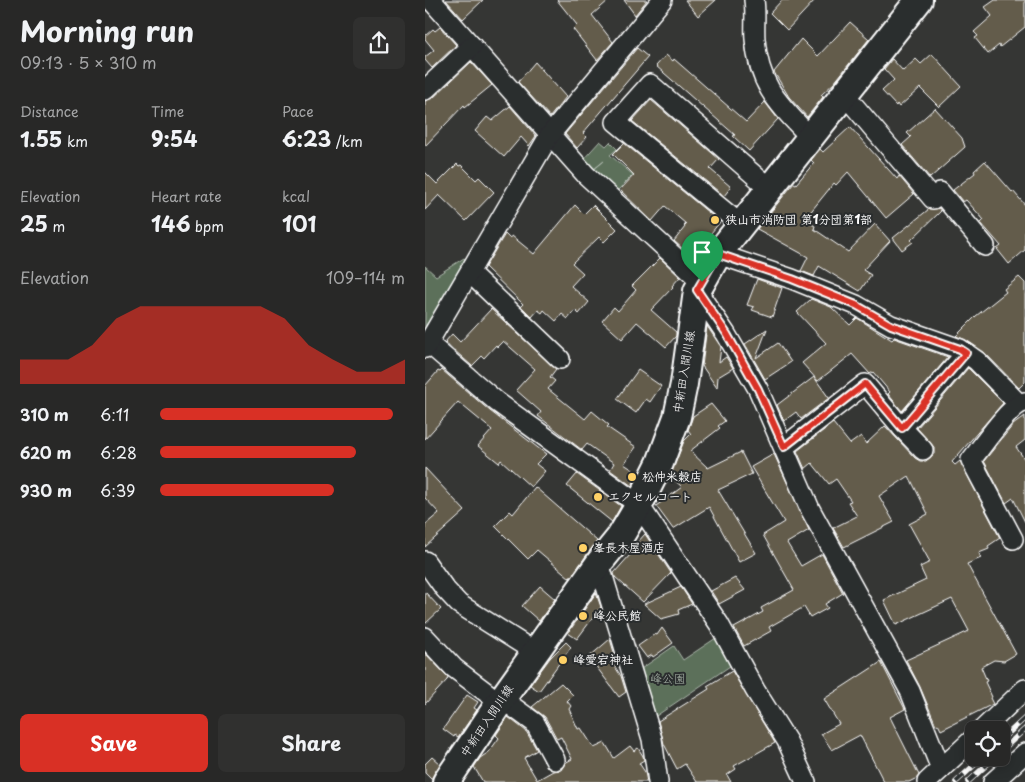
<!DOCTYPE html>
<meta charset="utf-8">
<style>
:root{--surface:#282827;--page:#30302f;--text:#f1f3f6;--muted:#a5a6a7;--line:#444;--accent:#d93025}
body{margin:0;font-family:"Playpen Sans","Klee One",sans-serif;background:var(--page);color:var(--text);height:100vh;display:flex;flex-direction:column;font-size:19px;white-space:nowrap}
*{box-sizing:border-box;margin:0}
p{font-size:16px;color:var(--muted)}
.icon{flex:none;width:28px;height:28px;fill:none;stroke:currentColor;stroke-width:2;stroke-linecap:round;stroke-linejoin:round}
.map{position:relative;flex:1;overflow:hidden}
.details{display:flex;flex-direction:column;background:var(--surface);width:425px}
.details>*{flex:none}
.controls{position:absolute;left:540px;top:721px;display:grid;gap:10px}
.controls a{display:grid;place-items:center;width:45px;height:45px;border-radius:8px;background:var(--surface);box-shadow:0 2px 12px #0003,0 0 0 1px var(--line);font-size:25px}
.pin{position:absolute;display:grid;place-items:center;width:42px;height:42px;color:#fff;margin:-51px -21px;border-radius:50% 50% 50% 0;rotate:-45deg;box-shadow:0 0 5px #0007}
.pin .icon{rotate:45deg}
.round{display:grid;place-items:center;flex:none;width:52px;height:52px;border-radius:8px;background:var(--page)}
.overview{display:flex;align-items:center;justify-content:space-between;height:85px;padding:0 20px}
h1{font-size:28px;font-weight:700;line-height:38px}
.metrics{display:grid;grid-template-columns:repeat(3,1fr);gap:8px;height:85px;padding:5px 20px}
.metrics div{display:grid;align-content:center}
.metrics b{font-size:21px;font-weight:700}
.metrics small{font-size:14px;font-weight:400}
.metrics p{font-size:14px}
.chart{height:140px;padding:10px 20px}
.chart p{display:flex;justify-content:space-between}
.chart svg{width:100%;height:90px;margin-top:5px;fill:var(--accent);opacity:.7}
.action{display:flex;gap:10px;margin-top:auto;padding:10px 20px}
.action a{flex:1;height:58px;border-radius:8px;background:var(--accent);color:#fff;font-size:20px;font-weight:700;line-height:58px;text-align:center}
.action a+a{background:var(--page);color:var(--text)}
ul{padding:0 20px;list-style:none;font-size:16px}
li{display:grid;grid-template-columns:80px 60px 1fr;align-items:center;height:38px}
li i{height:12px;border-radius:6px;background:var(--accent)}
main{display:flex;flex:1;min-height:0}
.map>svg:first-child{display:block}
</style>
<main>
<section class="details">
<div class="overview"><div><h1>Morning run</h1><p>09:13 · 5 × 310 m</p></div><a class="round"><svg class="icon" aria-label="share" viewBox="0 0 24 24"><path d="M12 15V3M7 8l5-5 5 5M5 13v7h14v-7"/></svg></a></div>
<div class="metrics">
<div><p>Distance</p><b>1.55<small> km</small></b></div>
<div><p>Time</p><b>9:54</b></div>
<div><p>Pace</p><b>6:23<small> /km</small></b></div>
</div>
<div class="metrics">
<div><p>Elevation</p><b>25<small> m</small></b></div>
<div><p>Heart rate</p><b>146<small> bpm</small></b></div>
<div><p>kcal</p><b>101</b></div>
</div>
<div class="chart"><p><span>Elevation</span>109–114 m</p>
<svg viewBox="0 0 160 44" preserveAspectRatio="none"><path d="M0 44V32L10 32L20 32L30 25L40 12L50 6L60 6L70 6L80 6L90 6L100 6L110 12L120 25L130 32L140 38L150 38L160 32V44z"/></svg>
</div>
<ul>
<li><b>310 m</b>6:11<i style="width:95%"></i></li>
<li><b>620 m</b>6:28<i style="width:80%"></i></li>
<li><b>930 m</b>6:39<i style="width:71%"></i></li>
</ul>
<div class="action"><a>Save</a><a>Share</a></div>
</section>
<div class="map">
<svg width="600" height="782" viewBox="0 0 600 782">
<rect width="100%" height="100%" fill="#353634"/>
<filter id="ink" filterUnits="userSpaceOnUse"><feTurbulence type="fractalNoise" baseFrequency=".02" numOctaves="2"/><feDisplacementMap in="SourceGraphic" scale="10" xChannelSelector="R" yChannelSelector="G"/><feConvolveMatrix kernelMatrix="1 2 1 2 8 2 1 2 1" color-interpolation-filters="sRGB"/></filter>
<g filter="url(#ink)">
<g fill="#5b705a" stroke="#adb8ac">
<polygon points="175,141 181,146 185,142 192,149 185,155 208,175 189,194 166,172 179,161 165,172 156,162"/>
<polygon points="39,258 45,263 0,341 0,266 11,276"/>
<polygon points="294,636 308,664 228,718 213,671 249,646 258,660"/>
</g>
<g fill="#635c4c" stroke="#fff">
<polygon points="21,0 58,0 38,19"/>
<polygon points="132,0 184,0 167,15 188,42 172,60 148,29 152,25"/>
<polygon points="199,0 222,0 210,15"/>
<polygon points="260,0 291,0 273,16"/>
<polygon points="357,0 390,0 362,30 345,13"/>
<polygon points="570,0 600,0 600,27 575,47 574,45 563,54 550,38 553,36 549,32 567,16 560,7"/>
<polygon points="425,22 444,39 409,83 396,95 398,97 382,117 364,97 349,72 376,39 393,56"/>
<polygon points="15,27 31,45 7,68 0,60 0,57 9,50 0,39 0,36 8,29 10,31"/>
<polygon points="212,48 223,57 158,133 162,137 152,148 140,134"/>
<polygon points="507,54 536,86 514,107 495,88 474,107 472,104 471,106 457,91 469,80 459,69 467,59 478,71 491,59 496,64"/>
<polygon points="241,55 248,61 249,59 321,122 340,102 353,119 324,151 308,136 310,135 231,66"/>
<polygon points="46,62 67,85 40,107 39,105 0,146 0,101 8,98"/>
<polygon points="110,62 141,97 125,117 93,82"/>
<polygon points="226,100 294,159 285,169 306,187 299,196 207,121"/>
<polygon points="85,106 111,136 104,146 96,137 79,157 50,131 62,117 67,121"/>
<polygon points="510,108 537,138 540,147 505,178 477,145 486,137 482,133"/>
<polygon points="425,127 472,179 474,176 489,194 461,218 423,172 411,185 409,183 379,220 390,226 389,229 423,252 450,224 465,241 438,270 446,275 435,291 394,266 389,276 376,271 383,257 332,229 369,183 371,184 389,163 386,160 395,149 398,152"/>
<polygon points="199,143 295,222 277,244 278,245 271,253 273,255 269,259 249,241 260,227 259,226 261,224 240,206 227,221 195,190 209,175 188,154"/>
<polygon points="560,161 587,192 588,191 600,205 600,250 584,264 572,249 576,246 556,223 559,220 541,200 538,202 528,190 550,173 549,171"/>
<polygon points="32,164 34,166 36,165 51,180 54,177 69,192 41,221 14,195 0,210 0,172 12,184"/>
<polygon points="150,205 159,214 168,205 192,229 179,242 174,237 147,263 158,273 146,286 164,302 154,314 150,310 143,319 137,314 131,321 119,310 117,313 113,310 107,317 96,306 98,304 60,267 80,234 84,238 87,236 109,254"/>
<polygon points="514,208 516,211 486,240 488,242 477,250 468,238 504,209"/>
<polygon points="235,258 255,277 247,286 248,287 226,310 251,332 251,336 241,347 212,322 197,339 177,321 189,307 193,311 211,290 207,286"/>
<polygon points="594,277 600,283 600,382 594,388 559,352 541,340 531,336 551,316 581,292 579,289"/>
<polygon points="332,279 357,288 347,317 327,310 329,307 322,305"/>
<polygon points="386,299 406,307 425,325 432,318 467,340 469,338 523,357 477,411 463,394 465,392 448,372 445,374 427,354 393,381 377,363 401,343 372,312"/>
<polygon points="66,309 131,369 125,377 130,381 123,389 160,419 167,411 184,425 182,427 211,447 199,464 213,473 207,486 185,470 189,463 162,444 157,450 113,416 116,412 91,390 110,369 78,341 72,347 71,345 59,358 57,356 47,366 20,342 27,334 35,342"/>
<polygon points="282,326 296,347 294,362 301,357 308,368 293,377 292,388 277,366"/>
<polygon points="342,329 331,358 353,343 366,362 340,379 320,344"/>
<polygon points="543,368 578,403 527,462 530,465 535,461 575,538 563,546 564,549 554,553 556,558 542,564 591,654 579,661 569,660 556,667 562,681 560,682 567,697 565,698 568,704 516,730 513,724 511,725 495,687 481,660 544,631 527,599 471,625 459,600 501,580 495,567 505,562 484,524 503,514 484,476 454,496 469,522 419,547 408,528 432,516 423,502 426,501 411,479 404,484 387,463 380,469 372,451 408,423 425,444 436,436 441,444 460,426 490,458 495,461 501,461 509,454 509,447 492,428"/>
<polygon points="17,370 65,411 121,454 111,464 120,471 106,487 76,460 74,463 53,446 67,430 33,402 0,439 0,386 13,371 15,372"/>
<polygon points="213,370 236,386 225,402 221,399 211,413 192,399"/>
<polygon points="389,377 404,398 376,419 371,412 359,421 352,405"/>
<polygon points="286,404 300,421 293,426 295,428 265,451 283,468 316,452 327,474 293,490 331,553 314,562 284,507 248,529 231,506 257,487 245,476 259,441 266,434 263,430 268,416"/>
<polygon points="600,416 600,440 591,447 600,460 600,522 588,498 581,503 559,461 588,425"/>
<polygon points="349,454 384,530 362,543 376,566 397,554 418,593 400,604 403,608 392,614 392,613 385,617 379,607 344,627 346,631 319,646 309,628 338,612 336,608 369,590 338,535 359,522 326,467"/>
<polygon points="0,468 40,511 0,547 0,525 14,513 0,498"/>
<polygon points="152,474 196,506 187,522 142,486"/>
<polygon points="110,487 172,541 145,578 112,550 103,559 70,526 85,511 88,514"/>
<polygon points="220,534 246,573 218,602 190,577 189,573 205,555 203,553"/>
<polygon points="310,578 320,590 294,604 286,591"/>
<polygon points="115,586 130,599 114,621 97,606"/>
<polygon points="256,587 267,604 253,610 254,614 236,619 219,604"/>
<polygon points="0,592 16,609 0,624"/>
<polygon points="171,593 176,607 152,639 143,633"/>
<polygon points="237,628 248,643 228,657 227,655 222,658 213,646 230,634 232,635"/>
<polygon points="185,639 191,659 187,662 196,676 201,692 194,697 164,657"/>
<polygon points="141,642 146,647 114,691 105,685 125,658"/>
<polygon points="0,653 23,677 22,680 0,704"/>
<polygon points="456,662 480,709 465,717 494,775 492,778 484,782 459,782 435,735 407,750 396,734 414,724 399,699"/>
<polygon points="307,671 350,743 309,766 311,769 302,775 306,782 272,782 260,764 252,769 239,744 233,721 284,689 282,686"/>
<polygon points="136,683 148,695 142,701 146,706 144,709 153,729 156,728 169,748 180,743 189,758 205,746 209,751 213,748 218,756 219,760 214,763 220,772 222,782 58,782 49,767 55,758 64,752 74,738 71,735 83,717 101,731 112,750 99,758 112,780 128,771 136,770 140,763 147,759 136,737 132,739 120,717 107,707"/>
<polygon points="42,695 53,702 49,708 52,710 33,737 30,735 29,737 18,729"/>
<polygon points="7,757 15,764 6,779 0,773 0,764"/>
</g>
<g fill="none" stroke-linecap="round" stroke-linejoin="round">
<defs>
<g id="street">
<polyline points="6,0 161,175 277,282"/>
<path d="M329 0C331 13 329 26 330 39 334 87 354 104 385 137"/>
<polyline points="0,90 47,46"/>
<polyline points="420,95 508,199 515,192 560,246"/>
<polyline points="315,224 191,122 225,84 344,188"/>
<polyline points="293,254 367,279 431,305 466,325 535,349 552,361 593,403"/>
<polyline points="45,273 135,359"/>
<polyline points="272,291 301,334 333,389 385,509 485,691 516,769"/>
<polyline points="3,343 72,402 214,505 294,624 330,690 362,741 381,782"/>
<polyline points="0,348 124,136 237,0"/>
<polyline points="477,428 498,450"/>
<polyline points="359,447 440,384 477,428 541,353"/>
<path d="M588 539 546 460C557 447 585 404 600 402"/>
<polyline points="0,561 20,589 34,604 110,652"/>
<polyline points="174,563 227,739 233,782"/>
<polyline points="0,637 29,668 74,702"/>
<polyline points="77,699 110,723 130,760"/>
<polyline points="557,730 600,689"/>
<polyline points="502,782 549,738"/>
<polyline points="568,782 600,753"/>
</g>
<polyline id="secondary" points="21,782 77,699 174,563 195,537 214,505 235,463 252,417 259,384 272,291 293,254 494,0"/>
</defs>
<use href="#street" stroke="#fff" stroke-width="22"/>
<use href="#secondary" stroke="#fff" stroke-width="30"/>
<use href="#street" stroke="#2a2d2e" stroke-width="19"/>
<use href="#secondary" stroke="#2a2d2e" stroke-width="26"/>
<defs>
<g id="rail">
<polyline points="576,740 600,718"/>
<polyline points="576,751 600,729"/>
<polyline points="531,782 557,758"/>
<polyline points="543,782 569,758"/>
</g>
</defs>
<use href="#rail" stroke="#fff" stroke-width="5.5"/>
<use href="#rail" stroke="#2a2d2e" stroke-width="4" stroke-dasharray="11" stroke-linecap="butt"/>
</g>
</g>
<g fill="none" stroke-linecap="round" stroke-linejoin="round" filter="url(#ink)">
<defs>
<polygon id="route" points="293,254 367,279 431,305 466,325 535,349 541,353 477,428 440,384 359,447 333,389 302,334 272,290"/>
</defs>
<use href="#route" stroke="#fff" stroke-width="10"/>
<use href="#route" stroke="#d93025" stroke-width="6"/>
</g>
<g fill="#ffd166" stroke="#2a2d2e" stroke-width="2">
<circle cx="290" cy="220" r="5"/>
<circle cx="207" cy="477" r="5"/>
<circle cx="173" cy="497" r="5"/>
<circle cx="158" cy="548" r="5"/>
<circle cx="158" cy="616" r="5"/>
<circle cx="138" cy="660" r="5"/>
</g>
<g text-anchor="middle" stroke-width="4" stroke-linejoin="round" paint-order="stroke">
<g font-size="12" font-weight="bold" fill="#fff" stroke="#2a2d2e" text-anchor="start">
<text x="300" y="224">狭山市消防団 第1分団第1部</text>
<text x="217" y="481">松仲米穀店</text>
<text x="183" y="501">エクセルコート</text>
<text x="168" y="552">峯長木屋酒店</text>
<text x="168" y="620">峰公民館</text>
<text x="148" y="664">峰愛宕神社</text>
</g>
<g font-size="12" fill="#fff" stroke="#2a2d2e">
<text transform="translate(259 372) rotate(-81)" y="4">中新田入間川線</text>
<text transform="translate(62 721) rotate(-56)" y="4">中新田入間川線</text>
</g>
<g font-size="12" fill="#adb8ac" stroke="#2a2d2e">
<text x="243" y="683">峰公園</text>
</g>
</g>
</svg>
<div class="controls">
<a><svg class="icon" aria-label="locate" viewBox="0 0 24 24"><circle cx="12" cy="12" r="6"/><path d="M12 2v4M12 18v4M2 12h4M18 12h4"/></svg></a>
</div>
<div class="pin" style="left:277px;top:282px;background:#1e9e55"><svg class="icon" aria-label="arrive" viewBox="0 0 24 24"><path d="M6 21V4h12l-3 4 3 4H6"/></svg></div>
</div>
</main>
